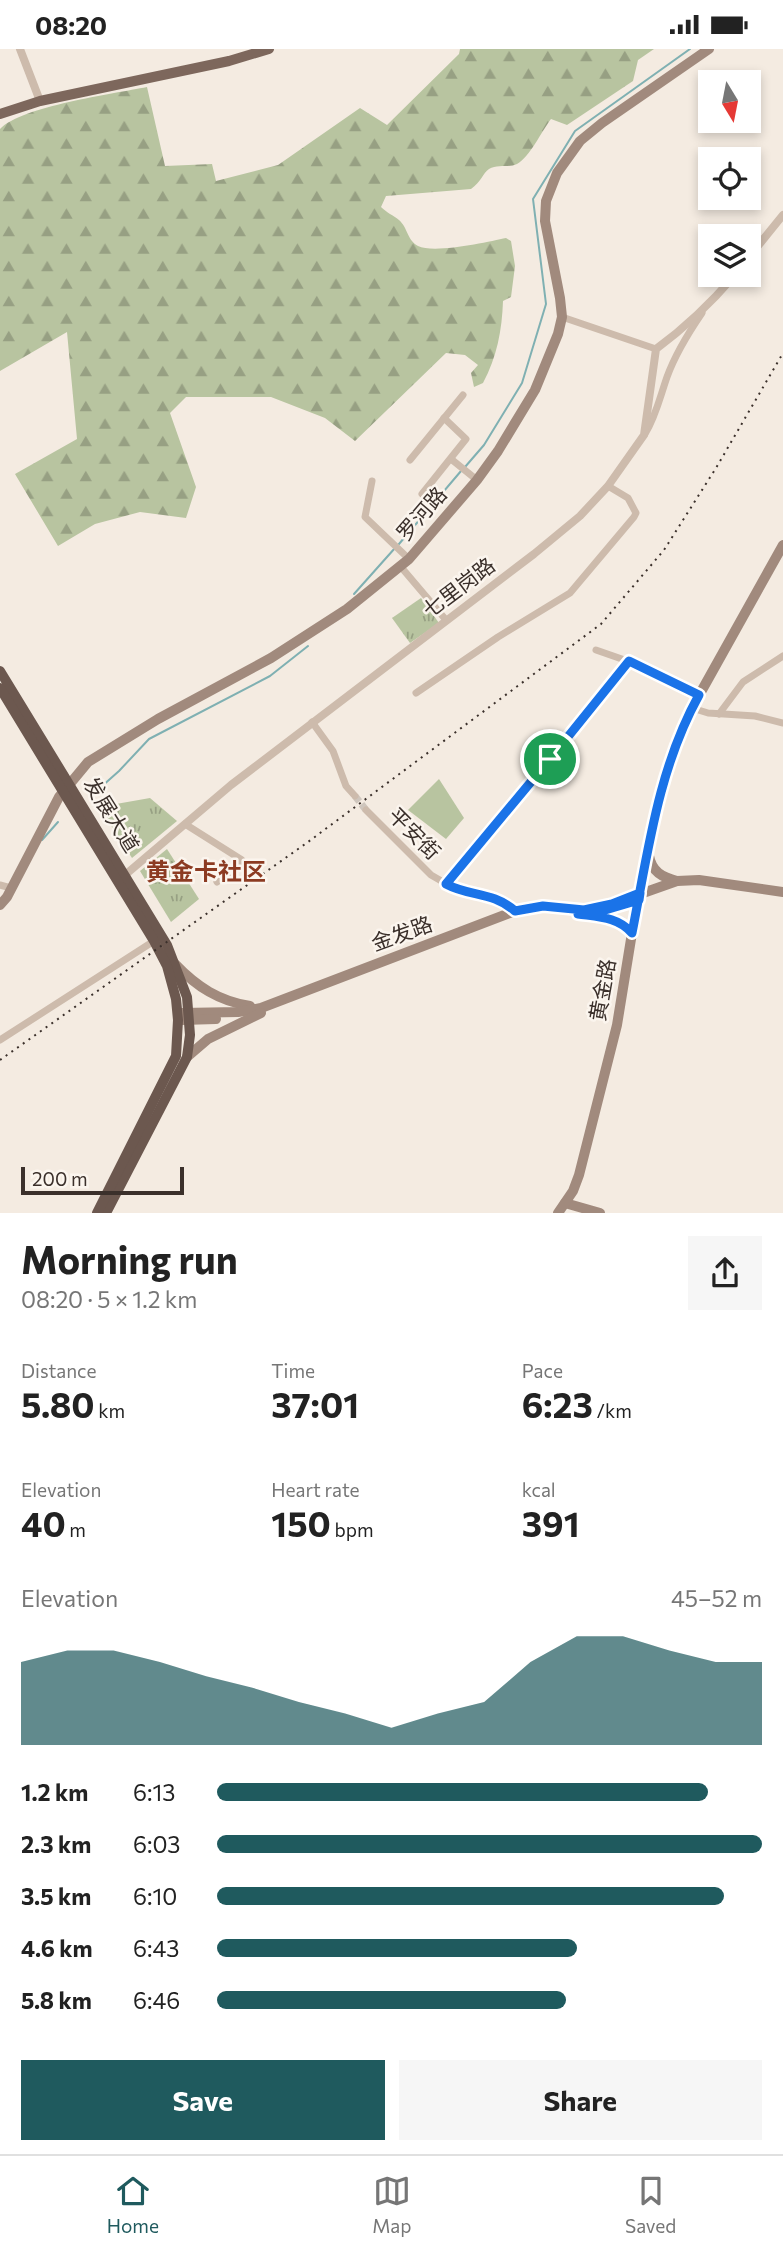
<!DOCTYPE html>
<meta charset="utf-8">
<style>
:root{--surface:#fff;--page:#f6f6f6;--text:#222;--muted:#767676;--line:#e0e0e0;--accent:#1f5a5e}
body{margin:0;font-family:Commissioner,"Noto Sans SC",sans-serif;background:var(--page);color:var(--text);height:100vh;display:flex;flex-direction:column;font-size:26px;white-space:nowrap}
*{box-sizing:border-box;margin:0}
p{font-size:23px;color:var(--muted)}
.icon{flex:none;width:38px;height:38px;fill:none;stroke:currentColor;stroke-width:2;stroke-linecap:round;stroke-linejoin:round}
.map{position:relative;height:1164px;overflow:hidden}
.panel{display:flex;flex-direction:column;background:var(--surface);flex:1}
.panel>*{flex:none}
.needle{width:46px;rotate:170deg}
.buttons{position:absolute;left:698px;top:21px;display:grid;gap:14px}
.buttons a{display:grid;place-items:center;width:63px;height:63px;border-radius:0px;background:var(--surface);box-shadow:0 4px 10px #0003;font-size:35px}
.scale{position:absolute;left:21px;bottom:18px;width:163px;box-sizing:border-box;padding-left:7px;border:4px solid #3b302b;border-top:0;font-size:19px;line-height:24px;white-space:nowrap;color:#3b302b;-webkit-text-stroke:5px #fbf5ee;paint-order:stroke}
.pin{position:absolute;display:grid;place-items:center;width:60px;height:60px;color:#fff;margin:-30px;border:4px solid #fff;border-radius:50%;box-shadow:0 2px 7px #0007}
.round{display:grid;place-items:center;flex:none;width:74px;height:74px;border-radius:0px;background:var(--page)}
.headline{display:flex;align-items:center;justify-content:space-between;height:119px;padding:0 21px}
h1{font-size:38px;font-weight:700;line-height:52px}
.figures{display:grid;grid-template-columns:repeat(3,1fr);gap:10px;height:119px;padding:7px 21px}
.figures div{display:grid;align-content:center}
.figures b{font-size:35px;font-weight:700}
.figures small{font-size:19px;font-weight:400}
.figures p{font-size:19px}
.chart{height:196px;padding:14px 21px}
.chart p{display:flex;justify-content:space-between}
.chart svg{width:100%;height:126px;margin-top:7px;fill:var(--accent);opacity:.7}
.cta{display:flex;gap:14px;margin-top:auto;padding:14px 21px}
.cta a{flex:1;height:80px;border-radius:0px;background:var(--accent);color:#fff;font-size:28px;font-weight:700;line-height:80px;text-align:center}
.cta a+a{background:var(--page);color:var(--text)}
ul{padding:0 21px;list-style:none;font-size:23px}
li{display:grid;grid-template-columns:112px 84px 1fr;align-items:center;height:52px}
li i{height:18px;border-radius:9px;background:var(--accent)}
.status{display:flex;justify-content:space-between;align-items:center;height:49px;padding:0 35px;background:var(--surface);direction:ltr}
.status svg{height:19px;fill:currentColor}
.tab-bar{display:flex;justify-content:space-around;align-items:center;height:98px;border-top:2px solid var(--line);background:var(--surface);font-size:19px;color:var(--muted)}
.tab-bar a{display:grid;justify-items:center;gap:4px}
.tab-bar .selected{color:var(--accent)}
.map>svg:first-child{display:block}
</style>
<div class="status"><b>08:20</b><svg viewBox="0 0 49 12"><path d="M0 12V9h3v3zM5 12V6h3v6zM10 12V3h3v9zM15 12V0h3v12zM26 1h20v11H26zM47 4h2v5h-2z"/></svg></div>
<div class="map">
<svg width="783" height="1164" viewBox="0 0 783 1164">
<defs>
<pattern id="grass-tufts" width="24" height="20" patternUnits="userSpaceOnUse" patternTransform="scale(1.75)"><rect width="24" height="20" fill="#b8c4a0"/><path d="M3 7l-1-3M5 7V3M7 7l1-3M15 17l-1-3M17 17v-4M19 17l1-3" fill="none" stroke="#97a083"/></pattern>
<pattern id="forest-firs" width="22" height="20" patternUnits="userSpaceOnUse" patternTransform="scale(1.75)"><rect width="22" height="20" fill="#b8c4a0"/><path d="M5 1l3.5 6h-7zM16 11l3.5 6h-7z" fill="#97a083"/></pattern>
</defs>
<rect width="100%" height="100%" fill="#f4ebe1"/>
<g fill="url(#grass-tufts)">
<polygon points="421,549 439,574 410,594 392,569"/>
<polygon points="150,749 177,772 132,809 99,758"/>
<polygon points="167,800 199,850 171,873 140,822"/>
</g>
<path fill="url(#forest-firs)" d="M460 0H654L638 11 633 32 567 76 551 70C541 83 530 108 517 115 509 119 498 115 489 120 483 124 481 133 471 140L386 147 381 158C387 164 393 166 399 171 408 179 407 191 418 197 434 205 488 193 506 189L511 192 515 217 511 248 503 252C502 281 497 308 483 334L474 338 471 324 478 316 465 306 446 304 355 392 325 369 271 348H186L170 364 196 438 186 469 140 463 95 475 58 497 15 425 77 390 67 283 0 322V80C22 57 113 45 147 38L165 117 212 115 216 132 278 116 360 59 387 76 459 5Z"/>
<polygon fill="#b8c4a0" points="439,730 464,769 446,790 408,761"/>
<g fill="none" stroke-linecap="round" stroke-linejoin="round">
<g stroke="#7fb0b2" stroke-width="2">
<polyline points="465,418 484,396 522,334 546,255 533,150 575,82 690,0"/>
<polyline points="399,495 461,422"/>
<polyline points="354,545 395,499"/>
<polyline points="92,746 119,722 149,690 270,627 308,597"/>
<polyline points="42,791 58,773"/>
</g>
<polyline stroke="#cfc6bd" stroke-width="7" stroke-dasharray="7 3.5" stroke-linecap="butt" points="355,747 366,761"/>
<g stroke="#cdbbac" stroke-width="7">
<polyline points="562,268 656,300"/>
<path d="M645 385C656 367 660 348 667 328 675 306 689 283 702 264"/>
<polyline points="451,410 477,431"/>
<polyline points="410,411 463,346"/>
<polyline points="372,432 365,468 409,510"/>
<polyline points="422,445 466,390 444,369"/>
<polyline points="401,518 446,571"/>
<polyline points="596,601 639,616 699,646"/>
<polyline points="416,644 498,588 570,544 634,468 636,464 628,449 608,437"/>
<polyline points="692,659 708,664 755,667 783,674"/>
<polyline points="719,665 743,633 783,607"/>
<polyline points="312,673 333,702 346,737 355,747"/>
<polyline points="366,761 431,826 457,841 482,845 504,853 515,862"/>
<polyline points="185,775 242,811 241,815 217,833"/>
<polyline points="446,835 629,612"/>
<polyline points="0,836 11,839"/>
<polyline points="0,991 154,892"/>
</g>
<g stroke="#cdbbac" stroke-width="8">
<polyline points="20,0 40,52"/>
<polyline points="749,208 783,166"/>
<path d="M125 826 231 736 534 505 580 467 608 437 644 386 656 300C686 278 711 254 735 226"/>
</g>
<g stroke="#a18a7d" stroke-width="10">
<path d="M649 807C652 823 662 828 677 832"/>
<polyline points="0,856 7,848 59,748 88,713 158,670 271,609 347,560 409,510 477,431 498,402 535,341 558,285 562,268 560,249 545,172 546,152 557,124 580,92 602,74 709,0"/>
<path d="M579 865C599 868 618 868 632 884"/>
<path d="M175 915C197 938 219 952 250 957"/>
<polyline points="182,964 238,963 261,959 515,862 543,857 584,861 612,855 677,832 699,831 783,843"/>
<polyline points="182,971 216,970"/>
<polyline points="187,1008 208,990 261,964"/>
<polyline points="565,1154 600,1164"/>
<polyline points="558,1164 573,1142 579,1126 617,976 632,884 660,743 674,698 692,659 783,496"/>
</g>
<polyline stroke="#7d675c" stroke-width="10" points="0,65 40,52 229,12 269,0"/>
<g stroke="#6c584f" stroke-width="10">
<polyline points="0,622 167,896 187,948 190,986 187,1008 106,1164"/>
<polyline points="0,639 154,892 167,917 176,950 178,971 176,1007 97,1164"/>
</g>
<polyline stroke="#3b302b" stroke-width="2" stroke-dasharray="2 5" stroke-linecap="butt" points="0,1011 308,793 601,575 664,501 716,419 783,304"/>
</g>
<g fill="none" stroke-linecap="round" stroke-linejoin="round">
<defs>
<path id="route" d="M550 710 446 835C470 848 492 842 515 862L543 857 584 861 612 855 640 844 639 851 595 864 578 865C599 868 618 868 632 884 648 803 658 720 699 646L629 612 550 710"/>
</defs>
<use href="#route" stroke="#fff" stroke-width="14"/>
<use href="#route" stroke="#1a73e8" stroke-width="9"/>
</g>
<g text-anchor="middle" stroke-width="5" stroke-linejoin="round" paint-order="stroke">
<g font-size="21" fill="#3b302b" stroke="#fbf5ee">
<text transform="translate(422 465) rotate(-49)" y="7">罗河路</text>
<text transform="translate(459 539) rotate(-37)" y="7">七里岗路</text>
<text transform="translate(111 766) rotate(58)" y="7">发展大道</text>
<text transform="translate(414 785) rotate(45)" y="7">平安街</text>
<text transform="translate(402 885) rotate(-20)" y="7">金发路</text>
<text transform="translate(603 941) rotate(-80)" y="7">黄金路</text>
</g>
<g font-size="24" font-weight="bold" fill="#8c3b22" stroke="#fbf5ee">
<text x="206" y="831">黄金卡社区</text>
</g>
</g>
</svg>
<div class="buttons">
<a><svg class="needle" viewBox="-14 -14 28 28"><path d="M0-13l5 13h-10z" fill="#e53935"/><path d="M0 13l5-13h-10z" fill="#767676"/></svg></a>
<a><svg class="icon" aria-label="locate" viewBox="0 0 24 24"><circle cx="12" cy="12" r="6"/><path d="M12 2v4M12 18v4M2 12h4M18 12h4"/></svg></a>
<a><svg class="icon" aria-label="layers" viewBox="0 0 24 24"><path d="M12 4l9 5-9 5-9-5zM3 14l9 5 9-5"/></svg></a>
</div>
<div class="scale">200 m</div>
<div class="pin" style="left:550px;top:710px;background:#1e9e55"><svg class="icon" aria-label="arrive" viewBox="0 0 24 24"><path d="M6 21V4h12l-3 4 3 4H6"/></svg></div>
</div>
<section class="panel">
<div class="headline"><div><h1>Morning run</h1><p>08:20 · 5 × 1.2 km</p></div><a class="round"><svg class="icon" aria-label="share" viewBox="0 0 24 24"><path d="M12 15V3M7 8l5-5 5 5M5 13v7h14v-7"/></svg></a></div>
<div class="figures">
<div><p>Distance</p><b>5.80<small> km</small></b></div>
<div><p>Time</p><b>37:01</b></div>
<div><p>Pace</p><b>6:23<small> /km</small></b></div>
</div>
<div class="figures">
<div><p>Elevation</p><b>40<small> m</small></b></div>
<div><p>Heart rate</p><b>150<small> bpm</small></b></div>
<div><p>kcal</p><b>391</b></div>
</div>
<div class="chart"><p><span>Elevation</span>45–52 m</p>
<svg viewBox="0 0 160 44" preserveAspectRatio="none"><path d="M0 44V15L10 11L20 11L30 15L40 20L50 24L60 29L70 33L80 38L90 33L100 29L110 15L120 6L130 6L140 11L150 15L160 15V44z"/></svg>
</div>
<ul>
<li><b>1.2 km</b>6:13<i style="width:90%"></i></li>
<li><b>2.3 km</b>6:03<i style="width:100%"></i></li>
<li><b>3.5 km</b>6:10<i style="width:93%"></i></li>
<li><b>4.6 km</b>6:43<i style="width:66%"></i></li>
<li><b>5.8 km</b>6:46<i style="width:64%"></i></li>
</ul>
<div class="cta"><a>Save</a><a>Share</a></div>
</section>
<nav class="tab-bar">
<a class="selected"><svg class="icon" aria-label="home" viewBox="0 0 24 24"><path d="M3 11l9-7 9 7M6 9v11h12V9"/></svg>Home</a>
<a><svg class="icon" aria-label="map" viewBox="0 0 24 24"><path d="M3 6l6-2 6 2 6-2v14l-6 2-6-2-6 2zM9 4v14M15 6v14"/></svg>Map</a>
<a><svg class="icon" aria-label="saved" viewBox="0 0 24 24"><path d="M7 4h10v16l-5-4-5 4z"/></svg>Saved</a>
</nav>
